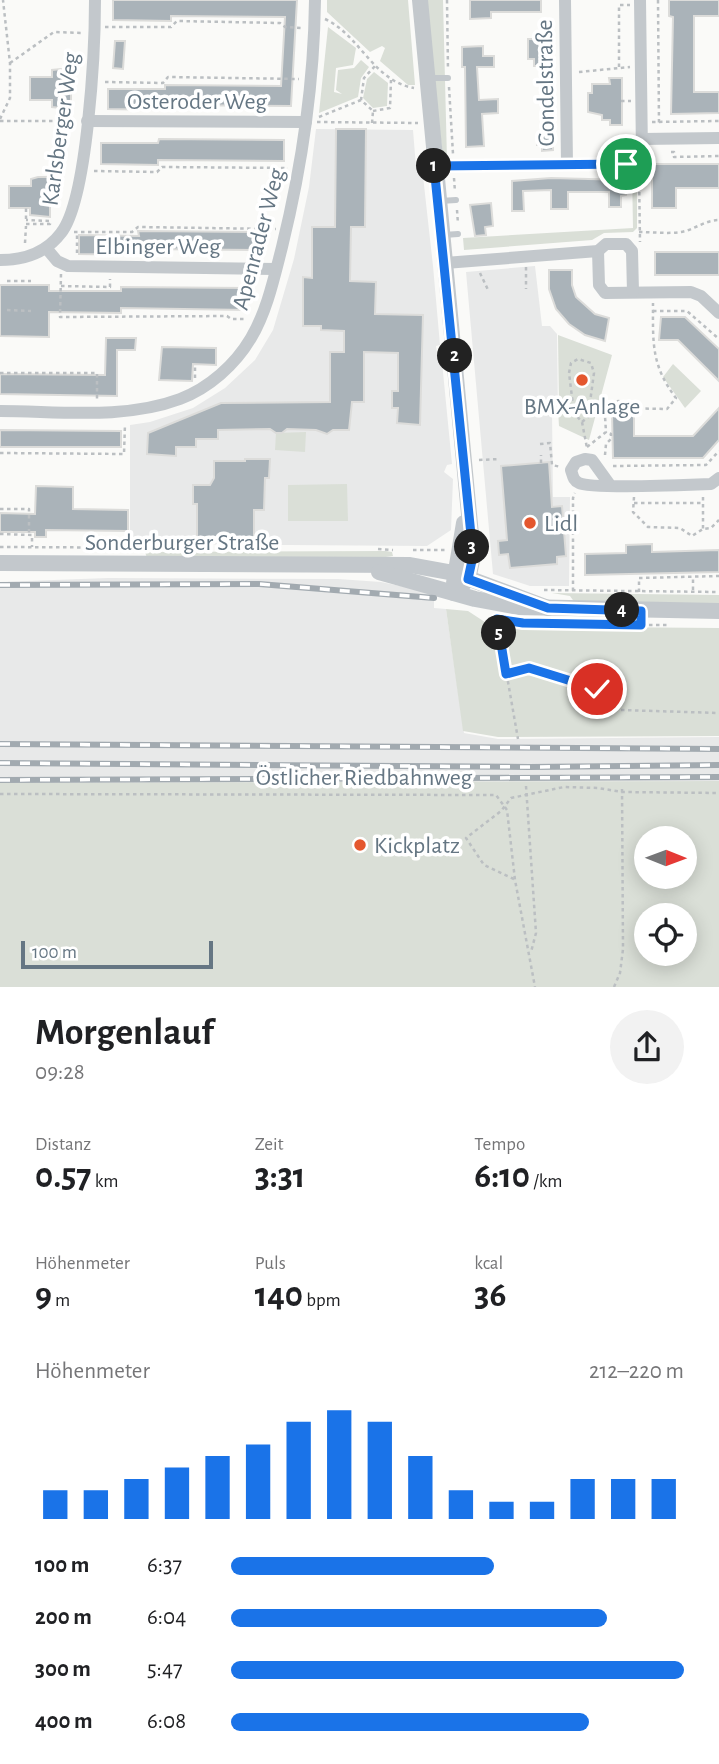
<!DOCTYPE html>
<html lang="de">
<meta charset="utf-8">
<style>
:root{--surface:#fff;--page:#f2f2f2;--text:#202124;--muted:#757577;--accent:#1a73e8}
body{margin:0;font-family:"Alegreya Sans",sans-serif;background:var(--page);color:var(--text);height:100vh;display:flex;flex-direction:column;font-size:26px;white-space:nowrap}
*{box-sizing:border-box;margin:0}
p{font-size:23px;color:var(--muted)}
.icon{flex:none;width:38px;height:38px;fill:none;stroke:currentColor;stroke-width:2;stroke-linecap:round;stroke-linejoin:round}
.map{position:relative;height:987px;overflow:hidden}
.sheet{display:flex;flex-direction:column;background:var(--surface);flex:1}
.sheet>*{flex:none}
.needle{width:46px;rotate:91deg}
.controls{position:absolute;left:634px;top:826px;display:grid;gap:14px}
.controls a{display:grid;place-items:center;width:63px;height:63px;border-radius:50%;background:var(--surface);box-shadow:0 4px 18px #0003;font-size:35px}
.scale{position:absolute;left:21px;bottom:18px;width:192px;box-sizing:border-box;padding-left:7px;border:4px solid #657683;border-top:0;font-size:19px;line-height:24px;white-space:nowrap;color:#657683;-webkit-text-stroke:5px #fff;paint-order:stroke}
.pin{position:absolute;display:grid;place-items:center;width:60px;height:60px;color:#fff;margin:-30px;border:4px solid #fff;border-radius:50%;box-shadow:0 2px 7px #0007}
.km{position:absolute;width:35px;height:35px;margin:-18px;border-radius:50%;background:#222;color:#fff;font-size:19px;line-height:35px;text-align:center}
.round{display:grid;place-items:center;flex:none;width:74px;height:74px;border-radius:37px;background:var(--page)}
.overview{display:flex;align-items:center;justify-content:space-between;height:119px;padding:0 35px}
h1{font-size:38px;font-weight:700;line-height:52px}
.figures{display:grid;grid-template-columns:repeat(3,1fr);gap:10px;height:119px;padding:7px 35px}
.figures div{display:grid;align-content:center}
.figures b{font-size:35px;font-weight:700}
.figures small{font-size:19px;font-weight:400}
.figures p{font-size:19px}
.chart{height:196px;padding:14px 35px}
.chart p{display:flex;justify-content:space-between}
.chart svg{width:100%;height:126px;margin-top:7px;stroke:var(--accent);stroke-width:6}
ul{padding:0 35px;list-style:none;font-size:23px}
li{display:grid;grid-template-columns:112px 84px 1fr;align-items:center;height:52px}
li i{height:18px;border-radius:9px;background:var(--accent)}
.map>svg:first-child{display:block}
</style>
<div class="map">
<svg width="719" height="987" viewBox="0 0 719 987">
<rect width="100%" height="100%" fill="#fafaf8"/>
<g fill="#e8e9e9">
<polygon points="316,129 413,130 416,167 422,167 433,266 440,345 436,346 438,361 442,362 452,464 447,465 444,472 453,479 451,530 427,546 130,544 130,425 150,422 193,408 225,388 255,360 273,330 294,259 309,187"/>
<polygon points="535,266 542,326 550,326 557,334 558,415 552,413 553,497 570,497 569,586 530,586 493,574 466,272"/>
<polygon points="108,578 338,579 381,582 434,593 434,608 446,609 464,733 498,739 719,737 719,781 0,784 0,582"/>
</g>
<g fill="#dadfd7" fill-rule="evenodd">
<polygon points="327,0 408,0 415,85 408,85 380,61 385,48 382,46 370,52 327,12"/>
<polygon points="425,0 443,0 447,160 443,158"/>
<polygon points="328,27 356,48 353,65 336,68 334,92 342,94 336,90 338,70 354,68 361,60 369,67 361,78 358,97 319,113"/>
<polygon points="374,72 388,83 387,106 373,108 363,98 367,79"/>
<polygon points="632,172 637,172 637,228 633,232 604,233 592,240 464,250 463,238 633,228"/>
<polygon points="558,335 612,355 589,440 559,426 558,410 564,410 564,406 559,405"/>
<polygon points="673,364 701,391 685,408 663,377"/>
<polygon points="306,432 305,452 275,450 276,433"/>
<polygon points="347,484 348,521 288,521 288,485"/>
<polygon points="386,551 392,552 393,556 364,560 147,558 145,552"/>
<polygon points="552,593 719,595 719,604 575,603 570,596"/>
<polygon points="446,609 468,611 491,626 719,628 719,736 498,737 463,731"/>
<path d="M719 781V987H0V783ZM646 838H684V877H646ZM646 915H684V954H646Z"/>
</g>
<g fill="#aab3b9" stroke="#dcdcda" stroke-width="2">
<polygon points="113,0 297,0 291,106 164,105 164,110 108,109 108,89 165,89 165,85 281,86 285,17 171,16 171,21 113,20"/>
<polygon points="470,0 541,0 541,12 491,12 491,18 470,19"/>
<polygon points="669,0 719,0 719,16 694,16 694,92 719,92 719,113 671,114 673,17 669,16"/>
<polygon points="528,39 551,39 551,66 534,66 534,59 528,59"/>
<polygon points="115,41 125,41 123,69 113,68"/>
<polygon points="483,46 483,56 494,56 494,67 477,67 479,100 498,99 498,113 482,114 484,146 466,147 465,67 462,67 462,47"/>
<polygon points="71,68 71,109 52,107 52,100 30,100 30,77 52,77 52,70"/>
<polygon points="609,78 622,78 622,125 610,125 610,120 602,120 602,115 588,112 588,93 592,93 592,84 610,84"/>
<polygon points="552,127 553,150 542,151 542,145 537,145 537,135 542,135 542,128"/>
<polygon points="336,129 366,129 365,227 351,227 350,281 376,282 375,314 423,315 420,425 397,423 398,408 392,408 392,391 398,391 398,353 364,352 364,402 352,402 349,430 333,430 327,434 316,430 287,429 282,433 276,433 270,429 218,430 218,439 196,439 196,447 176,447 176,456 147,454 148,433 221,403 330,402 330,352 344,352 344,331 321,330 321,326 303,326 303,277 312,278 312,227 335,227"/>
<polygon points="159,139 284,140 284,161 158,160 158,165 101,164 101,143 158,143"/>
<polygon points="652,164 719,164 719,188 676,188 676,208 652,208"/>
<polygon points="38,177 50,177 50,217 30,215 30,208 9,208 9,186 31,186 31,179"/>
<polygon points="551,178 626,180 626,195 621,196 621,207 609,207 609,192 568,192 568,209 551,209 551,190 523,191 524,211 512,211 512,181"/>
<polygon points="491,203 493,226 485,227 486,235 475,236 470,205"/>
<polygon points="138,231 256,232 256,250 138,249 138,255 79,254 79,235 139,236"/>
<rect x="655" y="252" width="64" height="23"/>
<polygon points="549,270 572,270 572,285 576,297 595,314 609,318 605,341 585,335 569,324 556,309 549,289"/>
<polygon points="0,285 49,285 49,291 121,291 121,287 247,288 247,310 121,308 121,313 49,312 49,337 0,336"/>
<polygon points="661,317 685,317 719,349 719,381 678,340 659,340"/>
<polygon points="106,338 136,338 135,350 117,350 117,396 0,394 0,374 105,375"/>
<polygon points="162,347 216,348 216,365 193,364 192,381 159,380"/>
<polygon points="719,408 719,440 703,458 613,458 612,414 634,413 634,436 693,436"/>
<polygon points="0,430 121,431 121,447 0,447"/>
<polygon points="245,459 270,459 269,478 265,478 264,510 254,510 254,537 197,537 197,504 193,504 193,485 210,485 214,478 214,461 245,461"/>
<polygon points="549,462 552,507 562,506 566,556 557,557 557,564 510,568 508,554 499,555 498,541 507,540 501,466"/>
<polygon points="36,486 73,487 73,509 128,510 128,531 46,530 46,537 35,537 35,532 0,532 0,513 35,514"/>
<polygon points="652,544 652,552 719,550 719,572 585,575 585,554 626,553 626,545"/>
</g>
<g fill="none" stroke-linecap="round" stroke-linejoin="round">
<g stroke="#bbbfc2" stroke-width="2.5" stroke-dasharray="3.5 3.5" stroke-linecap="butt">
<polyline points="447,0 448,70"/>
<polyline points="658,0 659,126"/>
<path d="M325 19C360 35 373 81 414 88"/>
<polyline points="105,27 171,27 177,21 280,23 285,27 302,28"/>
<polyline points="10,63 54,32 81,33"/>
<polyline points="619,67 619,5 630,5"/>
<polyline points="579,72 630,67"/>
<polyline points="105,82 163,83 168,77 299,79"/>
<polyline points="449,87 453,154"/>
<polyline points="621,101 631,101"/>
<polyline points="373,111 390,108 391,80"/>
<polyline points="319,117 361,100"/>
<polyline points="0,119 10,98 10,63 3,0"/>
<polyline points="0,121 74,121"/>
<polyline points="317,122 418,123"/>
<polyline points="652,122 719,121"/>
<polyline points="372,123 373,111 361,100 364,78 375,66"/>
<polyline points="671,152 674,152 674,157 719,156"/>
<polyline points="94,171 157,172 162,167 288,168"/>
<polyline points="639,171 640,242"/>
<polyline points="454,178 455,192"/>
<polyline points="457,210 458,224"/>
<polyline points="26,219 26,208"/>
<polyline points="26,224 50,224 50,221 26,220"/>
<polyline points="74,232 132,232 138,227 276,229"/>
<path d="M639 232C653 232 668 234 681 232 694 230 705 220 719 220"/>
<polyline points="25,243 26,226"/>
<polyline points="77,253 77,232"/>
<polyline points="258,257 258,229"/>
<polyline points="526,267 526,289"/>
<polyline points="480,273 489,292"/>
<polyline points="61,274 60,317 227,316 231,319 246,319"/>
<polyline points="7,281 31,281"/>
<polyline points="61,286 110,287 110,279"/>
<polyline points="7,310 31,311"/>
<polyline points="653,311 687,311 719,339"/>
<polyline points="0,373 97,373 97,402"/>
<polyline points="195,378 195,364"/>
<polyline points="616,404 634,405"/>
<polyline points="613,408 618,401 628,402"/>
<polyline points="582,422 588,417 594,373 591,363 578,359 571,363 569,373 574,413 582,422 587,448"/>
<polyline points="540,444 550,443 552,465 561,467"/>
<path d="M587 447 606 432 605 416 613 408 667 409 676 398C651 365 653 343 653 303"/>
<polyline points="0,453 124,454 125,424"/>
<polyline points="605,455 606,444 611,439 611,434 606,432"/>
<polyline points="479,460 500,459"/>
<polyline points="541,463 541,455"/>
<polyline points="613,466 706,465 719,451"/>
<polyline points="634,497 633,512 648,527 680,528 692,536 703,529 711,528 719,520"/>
<polyline points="703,497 703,529"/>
<polyline points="634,503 703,503"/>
<polyline points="0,509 29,509 29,535"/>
<polyline points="0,534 32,535 32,547"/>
<polyline points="0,547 200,548"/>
<polyline points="378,549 393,550"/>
<polyline points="413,550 445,550"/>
<polyline points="544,590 719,592"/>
<polyline points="693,590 693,576"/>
<polyline points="573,591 573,498 575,493"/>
<polyline points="639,592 639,578 719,576"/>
<polyline points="495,618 523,623 632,625"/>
<polyline points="497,619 518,739"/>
<polyline points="649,625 667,625"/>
<polyline points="506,674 529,668 597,689 622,691"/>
<polyline points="621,710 719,713"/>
<polyline points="526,786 536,933 531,952"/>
<polyline points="0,794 496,795 507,810 515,880 535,987"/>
<polyline points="514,879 484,865 466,838 501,811 511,798 564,787 598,788 622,792 719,793"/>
<polyline points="614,987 620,973 623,949 622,786"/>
</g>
<g stroke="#c3c8cc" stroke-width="6">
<polyline points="428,78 448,78"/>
<polyline points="440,201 456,200"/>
<polyline points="444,235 458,234"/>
<polyline points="641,625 641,611"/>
</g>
<g stroke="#c3c8cc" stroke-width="12">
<polyline points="565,0 567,165"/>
<polyline points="87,121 306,122"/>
<polyline points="642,139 719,138"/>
<polyline points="434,166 626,164 635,162 642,153 640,0"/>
<polyline points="47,249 57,261 68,266 276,269"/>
<polyline points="598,251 599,285 605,293 691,292 701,296 719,313"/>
<path d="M0 260C25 260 46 253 61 233 88 199 95 47 95 0"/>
<polyline points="445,263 598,251 606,244 626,244 632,251 633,292"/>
<path d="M0 411C58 411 124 420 180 399 209 388 235 365 251 338 267 311 274 278 282 247 302 166 314 84 315 0"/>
<path d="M610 485 592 460 585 459 576 462 571 470C573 476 573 480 579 483 590 489 691 485 711 484L719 478"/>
</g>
<g stroke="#c3c8cc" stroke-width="16">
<polyline points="420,0 473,556 468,579 454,593"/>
<polyline points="0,563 410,565 454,573 548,608"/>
<polyline points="379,572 475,599 519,607 719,611"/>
<polyline points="454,583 464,523"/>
</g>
<defs>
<g id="rail">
<polyline points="0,585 259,584 434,598"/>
<polyline points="0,744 719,749"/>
<polyline points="0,763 529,767 719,765"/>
<polyline points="0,780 719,777"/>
</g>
</defs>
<use href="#rail" stroke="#a2aab0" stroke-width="6"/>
<use href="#rail" stroke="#fff" stroke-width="3.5" stroke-dasharray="10" stroke-linecap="butt"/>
</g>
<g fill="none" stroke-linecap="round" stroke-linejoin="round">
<defs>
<polyline id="route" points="597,689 529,668 506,674 497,619 523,623 641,625 641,611 548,608 468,579 473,556 471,535 434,166 626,164"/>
</defs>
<use href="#route" stroke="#fff" stroke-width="14"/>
<use href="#route" stroke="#1a73e8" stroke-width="9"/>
</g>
<g fill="#e4572e" stroke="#fff" stroke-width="2.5">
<circle cx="582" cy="380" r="7"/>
<circle cx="530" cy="523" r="7"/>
<circle cx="360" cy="845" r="7"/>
</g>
<g text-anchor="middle" stroke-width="7" stroke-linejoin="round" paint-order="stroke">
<g font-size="24" fill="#657683" stroke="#fff">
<text transform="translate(545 83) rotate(-91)" y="8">Gondelstraße</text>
<text x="197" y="109">Osteroder Weg</text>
<text transform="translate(60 129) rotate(-82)" y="8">Karlsberger Weg</text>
<text transform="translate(258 239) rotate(-75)" y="8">Apenrader Weg</text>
<text x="158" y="254">Elbinger Weg</text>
<text x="182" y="550">Sonderburger Straße</text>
<text x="364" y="785">Östlicher Riedbahnweg</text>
</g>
<g font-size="24" fill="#657683" stroke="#fff" text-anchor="start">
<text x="582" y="414" text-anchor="middle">BMX-Anlage</text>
<text x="544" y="531">Lidl</text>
<text x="374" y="853">Kickplatz</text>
</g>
</g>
</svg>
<div class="controls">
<a><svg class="needle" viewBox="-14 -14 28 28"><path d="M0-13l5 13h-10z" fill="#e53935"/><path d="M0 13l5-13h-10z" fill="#757577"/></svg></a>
<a><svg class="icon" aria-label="locate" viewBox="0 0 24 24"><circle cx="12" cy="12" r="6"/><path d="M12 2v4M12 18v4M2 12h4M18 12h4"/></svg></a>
</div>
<div class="scale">100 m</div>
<div class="pin" style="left:626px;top:164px;background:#1e9e55"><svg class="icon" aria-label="arrive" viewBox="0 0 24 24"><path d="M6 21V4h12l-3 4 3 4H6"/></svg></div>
<div class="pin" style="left:597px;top:689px;background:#d93025"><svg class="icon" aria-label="check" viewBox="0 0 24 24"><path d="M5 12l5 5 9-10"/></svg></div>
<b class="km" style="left:434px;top:166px">1</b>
<b class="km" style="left:455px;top:356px">2</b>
<b class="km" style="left:472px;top:547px">3</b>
<b class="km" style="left:622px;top:610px">4</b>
<b class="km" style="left:499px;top:633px">5</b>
</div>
<section class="sheet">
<div class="overview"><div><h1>Morgenlauf</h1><p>09:28</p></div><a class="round"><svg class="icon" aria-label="share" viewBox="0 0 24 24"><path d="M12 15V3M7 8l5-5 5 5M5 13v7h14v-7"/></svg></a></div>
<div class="figures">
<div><p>Distanz</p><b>0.57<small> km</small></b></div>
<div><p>Zeit</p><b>3:31</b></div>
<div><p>Tempo</p><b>6:10<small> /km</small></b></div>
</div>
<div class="figures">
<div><p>Höhenmeter</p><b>9<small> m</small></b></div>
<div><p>Puls</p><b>140<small> bpm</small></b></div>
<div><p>kcal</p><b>36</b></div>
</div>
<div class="chart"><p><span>Höhenmeter</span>212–220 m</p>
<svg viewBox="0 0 160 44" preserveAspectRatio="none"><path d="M5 44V34M15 44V34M25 44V30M35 44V26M45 44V22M55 44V18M65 44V10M75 44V6M85 44V10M95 44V22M105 44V34M115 44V38M125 44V38M135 44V30M145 44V30M155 44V30"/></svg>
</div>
<ul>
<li><b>100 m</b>6:37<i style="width:58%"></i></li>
<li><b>200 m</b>6:04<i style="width:83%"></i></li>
<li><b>300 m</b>5:47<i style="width:100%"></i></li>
<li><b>400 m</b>6:08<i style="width:79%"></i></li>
</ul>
</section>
